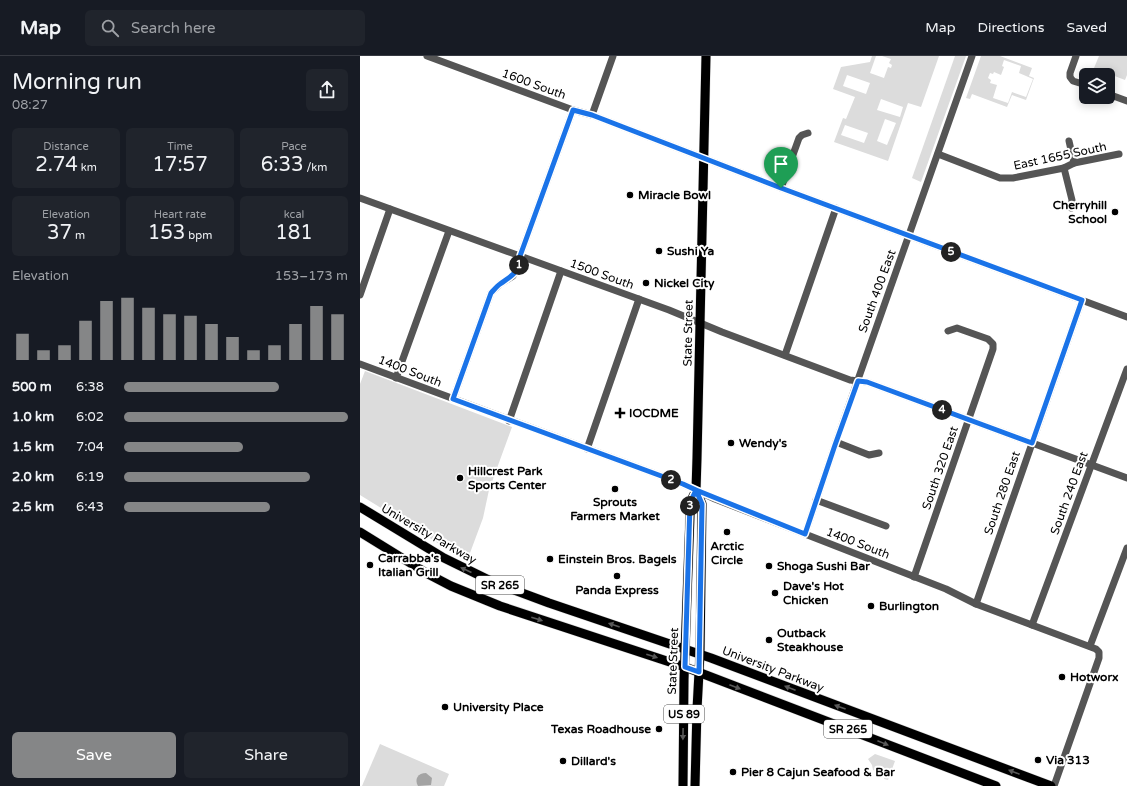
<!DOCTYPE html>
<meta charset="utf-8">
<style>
:root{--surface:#171b24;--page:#20242c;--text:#f1f3f6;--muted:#9ea1a6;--line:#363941;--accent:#858687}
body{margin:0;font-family:"Varela Round",sans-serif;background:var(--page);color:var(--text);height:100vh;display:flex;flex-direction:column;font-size:15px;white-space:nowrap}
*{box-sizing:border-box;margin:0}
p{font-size:13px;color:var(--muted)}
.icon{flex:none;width:22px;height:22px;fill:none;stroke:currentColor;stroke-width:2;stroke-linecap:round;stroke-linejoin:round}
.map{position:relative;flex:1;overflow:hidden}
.sheet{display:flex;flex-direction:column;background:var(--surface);width:360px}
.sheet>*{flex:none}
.fabs{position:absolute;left:719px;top:12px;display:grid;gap:8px}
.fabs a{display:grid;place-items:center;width:36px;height:36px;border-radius:6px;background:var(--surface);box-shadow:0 2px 10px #0003;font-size:20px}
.pin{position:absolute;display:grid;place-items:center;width:34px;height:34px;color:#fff;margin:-41px -17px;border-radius:50% 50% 50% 0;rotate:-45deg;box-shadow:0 0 4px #0007}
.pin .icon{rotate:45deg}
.km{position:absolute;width:20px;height:20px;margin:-10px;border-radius:50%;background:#222;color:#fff;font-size:11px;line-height:20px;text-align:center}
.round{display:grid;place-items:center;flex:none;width:42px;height:42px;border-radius:6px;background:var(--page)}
.head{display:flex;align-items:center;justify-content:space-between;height:68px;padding:0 12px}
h1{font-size:22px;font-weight:600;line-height:30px}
.stats{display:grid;grid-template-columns:repeat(3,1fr);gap:6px;height:68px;padding:4px 12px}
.stats div{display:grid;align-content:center;border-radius:6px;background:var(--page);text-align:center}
.stats b{font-size:20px;font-weight:600}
.stats small{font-size:11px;font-weight:400}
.stats p{font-size:11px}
.chart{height:112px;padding:8px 12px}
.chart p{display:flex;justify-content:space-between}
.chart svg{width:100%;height:72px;margin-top:4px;stroke:var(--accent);stroke-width:6}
.button{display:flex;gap:8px;margin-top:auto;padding:8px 12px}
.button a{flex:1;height:46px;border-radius:6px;background:var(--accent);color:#fff;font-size:16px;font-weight:600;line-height:46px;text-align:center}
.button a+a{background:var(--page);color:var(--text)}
ul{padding:0 12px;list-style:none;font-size:13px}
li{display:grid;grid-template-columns:64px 48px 1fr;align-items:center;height:30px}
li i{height:10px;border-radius:5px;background:var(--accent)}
header{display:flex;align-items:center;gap:24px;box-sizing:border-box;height:56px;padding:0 20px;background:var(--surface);border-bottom:1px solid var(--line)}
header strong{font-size:19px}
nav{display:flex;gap:22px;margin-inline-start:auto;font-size:14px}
.search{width:280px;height:36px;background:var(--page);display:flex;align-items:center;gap:10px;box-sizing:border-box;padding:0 14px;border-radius:6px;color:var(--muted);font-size:15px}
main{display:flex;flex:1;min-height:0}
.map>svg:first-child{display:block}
</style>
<header>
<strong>Map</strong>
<div class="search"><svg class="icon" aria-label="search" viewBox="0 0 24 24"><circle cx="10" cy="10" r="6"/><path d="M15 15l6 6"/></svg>Search here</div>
<nav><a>Map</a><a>Directions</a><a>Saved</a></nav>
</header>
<main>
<section class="sheet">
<div class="head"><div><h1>Morning run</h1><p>08:27</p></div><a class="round"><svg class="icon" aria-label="share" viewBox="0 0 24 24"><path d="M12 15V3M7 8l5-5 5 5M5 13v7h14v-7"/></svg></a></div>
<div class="stats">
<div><p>Distance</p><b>2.74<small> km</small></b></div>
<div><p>Time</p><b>17:57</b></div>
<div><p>Pace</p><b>6:33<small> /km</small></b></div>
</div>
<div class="stats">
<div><p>Elevation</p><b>37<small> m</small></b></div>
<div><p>Heart rate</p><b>153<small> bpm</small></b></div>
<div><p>kcal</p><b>181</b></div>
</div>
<div class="chart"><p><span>Elevation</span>153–173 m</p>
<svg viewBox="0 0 160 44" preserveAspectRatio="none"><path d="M5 44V28M15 44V38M25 44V35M35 44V20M45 44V8M55 44V6M65 44V12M75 44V16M85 44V17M95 44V22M105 44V30M115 44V38M125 44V35M135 44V22M145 44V11M155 44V16"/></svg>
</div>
<ul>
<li><b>500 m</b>6:38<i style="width:69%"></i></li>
<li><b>1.0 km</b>6:02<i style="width:100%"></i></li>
<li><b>1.5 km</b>7:04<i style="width:53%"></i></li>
<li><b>2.0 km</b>6:19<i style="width:83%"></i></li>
<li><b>2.5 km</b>6:43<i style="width:65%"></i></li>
</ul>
<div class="button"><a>Save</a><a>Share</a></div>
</section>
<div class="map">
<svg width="767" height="730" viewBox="0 0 767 730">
<rect width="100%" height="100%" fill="#fff"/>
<g fill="#dcdcdc" fill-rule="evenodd">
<path d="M512 0H516L510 17 524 22 528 11 531 12 532 9 529 7 531 3 522 0H579L561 51 548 47 528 105 474 86 483 62 486 63 495 41 473 33 481 11 510 6ZM487 19 510 27 506 38 483 30ZM521 43 543 51 540 61 517 54ZM525 63 536 67 527 89 517 85ZM485 69 508 77 504 87 481 79Z"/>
<polygon points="595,0 606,0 561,126 552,122"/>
<path d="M621 0H640L672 12 669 20 674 22 666 44 652 39 647 51 612 38 610 43 606 42ZM644 4 661 10 659 17 673 23 666 41 652 36 648 47 633 42 637 29 630 27 631 24 628 22 630 17 633 18 634 16 641 19 644 11 642 10Z"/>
<polygon points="739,0 767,0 767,19 765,24 734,12"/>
<polygon points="5,315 152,371 129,434 123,462 107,505 0,439 0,328"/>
<polygon points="20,688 89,718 84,730 2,730"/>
<polygon points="515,698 535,705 528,724 524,723 525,719 513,714 512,709 508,703"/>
</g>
<path fill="#a3a3a3" d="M66 717 72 722 71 729 58 730C54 723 58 717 66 717Z"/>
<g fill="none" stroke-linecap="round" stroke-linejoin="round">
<defs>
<g id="major">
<polyline points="0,451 84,502 135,527 189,547 351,602 691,730"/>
<polyline points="0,476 68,518 91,530 140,550 325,611 636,730"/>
<polyline points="323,730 324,623 330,460 330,447 336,434"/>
<polyline points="335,730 337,653 340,598 342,448 336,434 337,402 346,0"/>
</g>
</defs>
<use href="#major" stroke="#dbdbdb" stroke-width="10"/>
<g stroke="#555" stroke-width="7">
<polyline points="67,0 213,54 232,59 421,132 767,261"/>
<polyline points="716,0 710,17 710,21 713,25 726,29"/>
<polyline points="748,38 767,45"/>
<polyline points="232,59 253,0"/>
<polyline points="709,85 714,107"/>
<polyline points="578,98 640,122 653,122 704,112 714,107 759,98"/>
<polyline points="704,112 712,144 711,152"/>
<polyline points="421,132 439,82 442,79 448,77"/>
<polyline points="0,142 309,254 362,276 490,324 507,326 767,422"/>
<polyline points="0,239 30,153"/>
<polyline points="425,299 476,152"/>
<polyline points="0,308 323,428 355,443 586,533 616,548 736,593 739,596 739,602 694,730"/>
<polyline points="36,322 89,175"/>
<polyline points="93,343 131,237 140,228 153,220 160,206 160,200 213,54"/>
<polyline points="149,365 201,215"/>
<polyline points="476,386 509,399 519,397"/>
<polyline points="227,393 279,243"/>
<polyline points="456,444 526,470"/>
<polyline points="445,478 476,386 612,0"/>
<polyline points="554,521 633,293 633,288 628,283 597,272 588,275"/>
<polyline points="616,548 722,244"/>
<polyline points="672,569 767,313"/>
<polyline points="730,590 767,492"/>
</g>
<use href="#major" stroke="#000" stroke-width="9"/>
</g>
<defs><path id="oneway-solid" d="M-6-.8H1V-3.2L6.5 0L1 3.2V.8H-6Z"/></defs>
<g fill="#595959">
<use href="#oneway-solid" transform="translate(106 514) rotate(-156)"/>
<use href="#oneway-solid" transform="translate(177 563) rotate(18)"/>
<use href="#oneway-solid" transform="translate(254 569) rotate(-161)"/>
<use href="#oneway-solid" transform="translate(292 600) rotate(18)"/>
<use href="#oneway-solid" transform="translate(375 631) rotate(21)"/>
<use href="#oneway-solid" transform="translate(430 632) rotate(-159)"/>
<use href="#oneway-solid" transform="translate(480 651) rotate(-160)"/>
<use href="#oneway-solid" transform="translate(323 678) rotate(91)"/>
<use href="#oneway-solid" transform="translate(523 687) rotate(22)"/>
<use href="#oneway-solid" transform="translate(654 716) rotate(-159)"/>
</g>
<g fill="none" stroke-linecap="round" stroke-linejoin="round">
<defs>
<path id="route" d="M421 132 232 59 213 54 160 200C160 217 151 220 140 228 137 230 134 234 131 237L93 343 323 428 336 434 342 448 339 616 325 611 330 447 336 434 445 478 475 389 498 325 507 326 672 387 722 244 421 132"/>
</defs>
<use href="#route" stroke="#fff" stroke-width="8"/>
<use href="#route" stroke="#1a73e8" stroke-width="5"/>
</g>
<g fill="#000" stroke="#fff" stroke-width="1.5">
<circle cx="270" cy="139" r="4"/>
<circle cx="755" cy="156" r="4"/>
<circle cx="299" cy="195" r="4"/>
<circle cx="286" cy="227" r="4"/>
<path d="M258 351h4v4h4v4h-4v4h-4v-4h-4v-4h4z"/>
<circle cx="371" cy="387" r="4"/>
<circle cx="100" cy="422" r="4"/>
<circle cx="255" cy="433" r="4"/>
<circle cx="367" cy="476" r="4"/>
<circle cx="190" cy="503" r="4"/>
<circle cx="10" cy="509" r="4"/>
<circle cx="409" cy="510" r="4"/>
<circle cx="257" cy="520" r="4"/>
<circle cx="415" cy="537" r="4"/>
<circle cx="511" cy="550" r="4"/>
<circle cx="409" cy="584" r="4"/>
<circle cx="702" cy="621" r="4"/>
<circle cx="85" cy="651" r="4"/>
<circle cx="299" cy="673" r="4"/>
<circle cx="678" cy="704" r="4"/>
<circle cx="203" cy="705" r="4"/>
<circle cx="373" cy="716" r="4"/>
</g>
<g text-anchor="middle" stroke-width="4" stroke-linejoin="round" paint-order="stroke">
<g fill="#fff" stroke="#4c4c4c" stroke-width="1">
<rect x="116" y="520" width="48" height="18" rx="3"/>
<rect x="304" y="649" width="40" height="18" rx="3"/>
<rect x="464" y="664" width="48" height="18" rx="3"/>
</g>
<g font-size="11" font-weight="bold" fill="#000">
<text x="140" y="533">SR 265</text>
<text x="324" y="662">US 89</text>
<text x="488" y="677">SR 265</text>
</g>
<g font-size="12" fill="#000" stroke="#fff">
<text transform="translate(174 28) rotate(20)" y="4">1600 South</text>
<text transform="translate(700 100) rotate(-12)" y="4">East 1655 South</text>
<text transform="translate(242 218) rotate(20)" y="4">1500 South</text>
<text transform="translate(517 235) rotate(-70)" y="4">South 400 East</text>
<text transform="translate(328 277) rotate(-89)" y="4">State Street</text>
<text transform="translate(50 315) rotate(21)" y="4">1400 South</text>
<text transform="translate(580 412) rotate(-71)" y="4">South 320 East</text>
<text transform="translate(642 437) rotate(-71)" y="4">South 280 East</text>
<text transform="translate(709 437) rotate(-70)" y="4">South 240 East</text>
<text transform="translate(69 478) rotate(30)" y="4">University Parkway</text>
<text transform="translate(498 487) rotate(21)" y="4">1400 South</text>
<text transform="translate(313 605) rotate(-88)" y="4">State Street</text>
<text transform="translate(413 613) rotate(21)" y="4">University Parkway</text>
</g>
<g font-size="12" font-weight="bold" fill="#000" stroke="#fff" text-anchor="start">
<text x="278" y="143">Miracle Bowl</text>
<text x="747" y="153" text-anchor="end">Cherryhill<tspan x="747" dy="14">School</tspan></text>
<text x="307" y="199">Sushi Ya</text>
<text x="294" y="231">Nickel City</text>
<text x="269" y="361">IOCDME</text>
<text x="379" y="391">Wendy's</text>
<text x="108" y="419">Hillcrest Park<tspan x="108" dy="14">Sports Center</tspan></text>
<text x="255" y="450" text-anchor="middle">Sprouts<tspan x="255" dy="14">Farmers Market</tspan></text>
<text x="367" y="494" text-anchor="middle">Arctic<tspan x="367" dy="14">Circle</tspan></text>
<text x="18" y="506">Carrabba's<tspan x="18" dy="14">Italian Grill</tspan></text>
<text x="198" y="507">Einstein Bros. Bagels</text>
<text x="417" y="514">Shoga Sushi Bar</text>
<text x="423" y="534">Dave's Hot<tspan x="423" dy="14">Chicken</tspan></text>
<text x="257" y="538" text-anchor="middle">Panda Express</text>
<text x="519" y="554">Burlington</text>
<text x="417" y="581">Outback<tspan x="417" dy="14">Steakhouse</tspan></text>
<text x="710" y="625">Hotworx</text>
<text x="93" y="655">University Place</text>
<text x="291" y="677" text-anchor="end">Texas Roadhouse</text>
<text x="686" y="708">Via 313</text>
<text x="211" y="709">Dillard's</text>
<text x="381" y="720">Pier 8 Cajun Seafood &amp; Bar</text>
</g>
</g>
</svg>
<div class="fabs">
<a><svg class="icon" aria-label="layers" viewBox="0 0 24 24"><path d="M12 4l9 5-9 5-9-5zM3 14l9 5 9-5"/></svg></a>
</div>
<div class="pin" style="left:421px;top:132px;background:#1e9e55"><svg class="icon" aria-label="arrive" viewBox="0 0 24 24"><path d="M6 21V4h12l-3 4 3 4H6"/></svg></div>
<b class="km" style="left:159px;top:209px">1</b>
<b class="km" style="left:311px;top:424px">2</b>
<b class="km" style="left:330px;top:450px">3</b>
<b class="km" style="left:582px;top:354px">4</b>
<b class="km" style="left:591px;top:196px">5</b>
</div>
</main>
